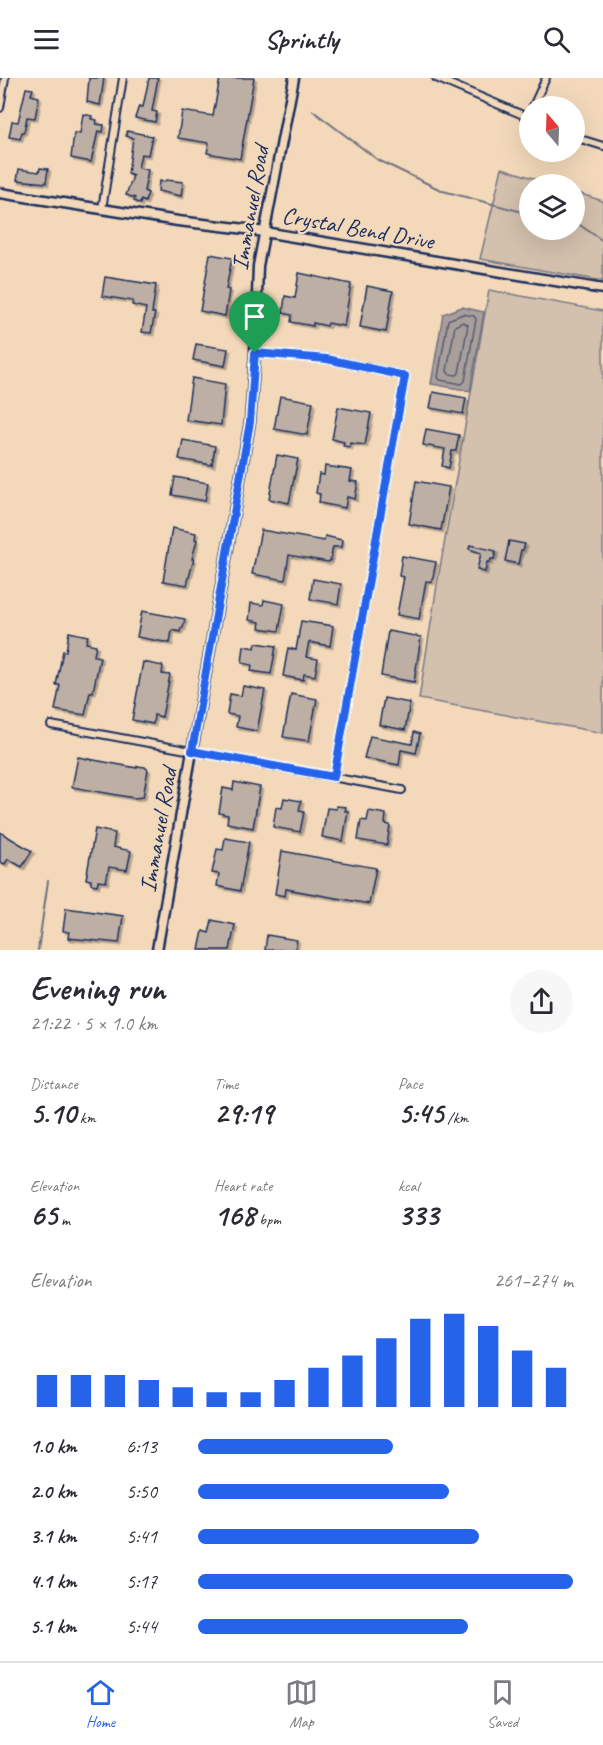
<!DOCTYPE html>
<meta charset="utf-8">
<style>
:root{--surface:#fff;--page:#f7f7f7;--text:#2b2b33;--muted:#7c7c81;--line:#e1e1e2;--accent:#2563eb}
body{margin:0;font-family:Caveat,sans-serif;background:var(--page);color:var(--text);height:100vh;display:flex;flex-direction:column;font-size:22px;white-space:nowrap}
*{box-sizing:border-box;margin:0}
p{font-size:20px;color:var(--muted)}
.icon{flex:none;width:33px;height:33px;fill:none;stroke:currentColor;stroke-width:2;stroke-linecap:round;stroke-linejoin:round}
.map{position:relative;height:872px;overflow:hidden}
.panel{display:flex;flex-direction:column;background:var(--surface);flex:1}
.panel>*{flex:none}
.needle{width:39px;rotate:341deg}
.controls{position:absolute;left:519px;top:18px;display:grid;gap:12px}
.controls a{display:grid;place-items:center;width:66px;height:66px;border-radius:50%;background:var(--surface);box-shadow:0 6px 24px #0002;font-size:30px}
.pin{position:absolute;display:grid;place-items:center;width:51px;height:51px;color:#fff;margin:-62px -26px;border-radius:50% 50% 50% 0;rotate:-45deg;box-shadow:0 0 6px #0007}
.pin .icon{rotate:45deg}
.round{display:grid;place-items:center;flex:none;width:63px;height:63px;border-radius:32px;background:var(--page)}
.headline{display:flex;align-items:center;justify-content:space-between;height:102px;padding:0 30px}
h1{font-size:33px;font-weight:700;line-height:45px}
.stats{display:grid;grid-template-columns:repeat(3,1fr);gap:9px;height:102px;padding:6px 30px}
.stats div{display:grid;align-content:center}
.stats b{font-size:30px;font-weight:700}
.stats small{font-size:16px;font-weight:400}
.stats p{font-size:16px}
.chart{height:168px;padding:12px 30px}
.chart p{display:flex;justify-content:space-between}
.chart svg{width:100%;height:108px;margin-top:6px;stroke:var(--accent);stroke-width:6}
ul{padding:0 30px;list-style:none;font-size:20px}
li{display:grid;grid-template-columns:96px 72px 1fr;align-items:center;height:45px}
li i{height:15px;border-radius:8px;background:var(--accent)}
header{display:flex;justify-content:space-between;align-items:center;height:78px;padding:0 30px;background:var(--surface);font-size:27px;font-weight:700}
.tab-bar{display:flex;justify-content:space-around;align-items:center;height:84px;border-top:2px solid var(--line);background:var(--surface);font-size:16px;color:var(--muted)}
.tab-bar a{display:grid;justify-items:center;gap:3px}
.tab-bar .current{color:var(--accent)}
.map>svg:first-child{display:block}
</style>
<header><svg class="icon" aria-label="menu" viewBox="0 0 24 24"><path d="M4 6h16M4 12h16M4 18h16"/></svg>Sprintly<svg class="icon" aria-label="search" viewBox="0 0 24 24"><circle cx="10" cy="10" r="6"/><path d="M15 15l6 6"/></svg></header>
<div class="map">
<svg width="603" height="872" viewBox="0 0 603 872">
<defs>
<filter id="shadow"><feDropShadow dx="2.5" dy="2.5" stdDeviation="0" flood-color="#0004"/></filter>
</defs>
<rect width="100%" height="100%" fill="#f3d9ba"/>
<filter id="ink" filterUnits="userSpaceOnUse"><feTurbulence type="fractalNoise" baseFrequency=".0167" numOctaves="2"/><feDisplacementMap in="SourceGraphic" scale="12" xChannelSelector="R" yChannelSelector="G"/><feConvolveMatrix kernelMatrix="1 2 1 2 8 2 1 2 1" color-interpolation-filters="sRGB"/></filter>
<g filter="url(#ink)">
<g fill="#d3c0ad" stroke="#777886" stroke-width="1.5">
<polygon points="502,90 551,106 530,106 530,152 574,152 575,114 603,123 603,203 480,181"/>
<polygon points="489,212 603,233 603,655 419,621 437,507"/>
</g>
<polygon fill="#a99f9a" stroke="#707282" stroke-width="1.5" points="462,229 484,234 470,313 431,306 443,236"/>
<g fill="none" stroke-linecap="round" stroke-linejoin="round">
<g stroke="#545c76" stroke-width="1.5">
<polygon points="463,236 474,238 476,241 465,303 462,306 440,302 438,299 448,242"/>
<polygon points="463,244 468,247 459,295 457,297 449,296 447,293 455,248"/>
</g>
<g stroke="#707282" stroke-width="2">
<polyline points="313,33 378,82 443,113 530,136"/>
<polyline points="574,143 603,163"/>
<polyline points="38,872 48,803"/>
</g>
</g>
<g fill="#beafa4" stroke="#1b2f5e" stroke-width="1.5" filter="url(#shadow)">
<polygon points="89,0 104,0 100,27 87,24"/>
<polygon points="149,0 158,0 152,33 157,34 155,44 135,40 139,28 143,29"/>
<polygon points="220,0 254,0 240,81 207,75 209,65 178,60 182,33 213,38"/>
<polygon points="26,10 33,11 31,17 39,19 35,40 27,39 24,54 22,54 20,61 9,59 12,43 18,44"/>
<polygon points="83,36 92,38 91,41 97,42 96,46 104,47 103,54 98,53 91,84 71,80 74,55 80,56"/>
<polygon points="127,53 152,58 148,77 141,76 138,90 148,92 144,113 148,115 145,124 141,122 140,126 134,123 135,120 126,117 133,98 128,96 133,60 126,58"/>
<polygon points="40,90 48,91 46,105 17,102 19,91 39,94"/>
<polygon points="166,102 183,104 181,118 158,113 159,103 164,104"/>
<polygon points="210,176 232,180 226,211 229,212 225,238 200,233"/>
<polygon points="299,195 351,206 344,248 328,245 327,248 313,245 313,248 291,244 292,237 283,235 285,218 295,220"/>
<polygon points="105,199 156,207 152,235 155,235 151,255 142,254 146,230 132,227 133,223 102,218"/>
<polygon points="367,208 393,213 386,254 360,249"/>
<polygon points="196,266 228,271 225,288 193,282"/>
<polygon points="192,300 225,306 221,347 186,342"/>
<polygon points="433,314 466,320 463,336 430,330"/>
<polygon points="280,318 313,324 307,357 274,351"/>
<polygon points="338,329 371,335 365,367 350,365 350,369 343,368 344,364 332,361"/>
<polygon points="426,351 459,357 456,373 452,373 449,390 442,388 445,371 423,367"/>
<polygon points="183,362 215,368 212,387 179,381"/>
<polygon points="277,377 298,381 289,425 269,421"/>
<polygon points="325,388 352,392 350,403 358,404 355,421 347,419 345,430 319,425 320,416 316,415 319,396 324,397"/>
<polygon points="175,399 208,405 205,423 172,417"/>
<polygon points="416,403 449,409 441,452 409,446"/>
<polygon points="172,450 196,455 195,461 197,462 192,481 194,481 192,488 187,507 163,503"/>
<polygon points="261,452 324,463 325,458 342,462 341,469 333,469 330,483 328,484 289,477 285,502 252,496"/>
<polygon points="509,463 525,466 523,472 521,472 518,486 505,483"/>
<polygon points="470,467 496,473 494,481 491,481 490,484 487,484 485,494 477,492 481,475 469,471"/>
<polygon points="402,478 436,484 432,504 426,503 419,541 397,537 404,499 399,498"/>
<polygon points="313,501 341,506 338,526 310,521"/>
<polygon points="264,522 284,526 279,553 259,550 260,544 249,542 251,525 263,527"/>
<polygon points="142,533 185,541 183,550 181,550 180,554 172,552 170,565 137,559"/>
<polygon points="301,543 333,548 330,568 309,564 306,579 318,581 315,598 304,596 303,602 283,598 288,570 296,572"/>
<polygon points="388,553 421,559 414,604 381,598"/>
<polygon points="69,554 88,558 86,565 96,567 94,578 100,579 93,614 90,614 85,637 55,632 60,607 56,607 63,573 66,573"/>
<polygon points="256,565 276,568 271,596 251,593 252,587 242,585 244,568 255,570"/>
<polygon points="143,584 163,588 162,596 170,597 162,639 154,637 153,646 132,642"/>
<polygon points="243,608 265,612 257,653 236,649 238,638 227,636 230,616 241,618"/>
<polygon points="291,616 317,621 309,663 283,659"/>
<polygon points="384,620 410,625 405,652 379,647"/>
<polygon points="414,654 420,656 416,675 401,672 399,687 364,680 370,658 412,666"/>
<polygon points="78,679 137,690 137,688 145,689 148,692 143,719 134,720 72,709"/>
<polygon points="234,704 260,709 253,750 227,745 228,737 219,735 223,710 233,712"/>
<polygon points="284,720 301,723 299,733 304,734 300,754 273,749 276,729 282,730"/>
<polygon points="336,728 346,729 345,733 348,733 343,763 322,759 327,730 336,731"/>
<polygon points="369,733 386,736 385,746 390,747 387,767 358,762 361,742 367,743"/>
<polygon points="95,751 115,755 113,769 131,773 127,792 109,789 106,804 98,803 97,807 91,806 91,802 86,801"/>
<polygon points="0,754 32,773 22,789 8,781 5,786 0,784"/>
<polygon points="225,760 249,764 240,813 217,808 219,796 212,795 217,771 223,772"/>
<polygon points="282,773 376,790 369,826 286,811 285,818 275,816"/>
<polygon points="66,830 123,838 119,865 68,860 69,854 63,853"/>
<polygon points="212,842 235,847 230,872 199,872 203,853 209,855"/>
<polygon points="267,857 297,862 295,872 265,872"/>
</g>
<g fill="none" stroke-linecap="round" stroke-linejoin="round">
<defs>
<g id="street">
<polyline points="436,0 530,40"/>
<polyline points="533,28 546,0"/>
<polyline points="0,30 5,0"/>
<polyline points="574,59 603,68"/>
<polyline points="102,131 123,0"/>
<polyline points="255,275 327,281 405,298 334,699"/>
<polyline points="51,647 402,712"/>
</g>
<g id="secondary">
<polyline points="0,115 178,143 246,151 603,211"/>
<polyline points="157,872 250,344 255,275 258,188 294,0"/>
</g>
</defs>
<use href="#street" stroke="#1b2f5e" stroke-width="10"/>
<use href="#secondary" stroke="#1b2f5e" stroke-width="13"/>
<use href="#street" stroke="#f3d9ba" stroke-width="6"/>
<use href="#secondary" stroke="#f3d9ba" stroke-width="8"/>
</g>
</g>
<g fill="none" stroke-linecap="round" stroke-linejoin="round" filter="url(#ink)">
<defs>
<polygon id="route" points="255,275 327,281 405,298 334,699 192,673 250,344"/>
</defs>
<use href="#route" stroke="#fff" stroke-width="12"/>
<use href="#route" stroke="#2563eb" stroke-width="8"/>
</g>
<g text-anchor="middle" stroke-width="4.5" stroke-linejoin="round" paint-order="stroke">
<g font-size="24" fill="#1b2f5e" stroke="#f3d9ba">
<text transform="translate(250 130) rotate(-80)" y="8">Immanuel Road</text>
<text transform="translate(358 150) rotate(10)" y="8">Crystal Bend Drive</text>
<text transform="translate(158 752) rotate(-80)" y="8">Immanuel Road</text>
</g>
</g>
</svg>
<div class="controls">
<a><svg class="needle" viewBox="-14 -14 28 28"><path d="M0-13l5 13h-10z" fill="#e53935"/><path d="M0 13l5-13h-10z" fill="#7c7c81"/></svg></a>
<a><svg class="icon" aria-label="layers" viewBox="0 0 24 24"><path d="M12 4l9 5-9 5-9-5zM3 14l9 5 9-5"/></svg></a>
</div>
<div class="pin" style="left:255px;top:275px;background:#1e9e55"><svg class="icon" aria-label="arrive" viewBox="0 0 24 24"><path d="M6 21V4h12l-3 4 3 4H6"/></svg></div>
</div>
<section class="panel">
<div class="headline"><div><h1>Evening run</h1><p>21:22 · 5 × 1.0 km</p></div><a class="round"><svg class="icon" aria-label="share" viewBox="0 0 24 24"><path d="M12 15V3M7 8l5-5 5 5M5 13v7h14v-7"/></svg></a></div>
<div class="stats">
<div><p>Distance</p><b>5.10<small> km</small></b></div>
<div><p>Time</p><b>29:19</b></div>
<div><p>Pace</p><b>5:45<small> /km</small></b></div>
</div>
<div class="stats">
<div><p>Elevation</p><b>65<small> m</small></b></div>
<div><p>Heart rate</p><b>168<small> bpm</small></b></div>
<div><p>kcal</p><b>333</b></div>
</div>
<div class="chart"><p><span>Elevation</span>261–274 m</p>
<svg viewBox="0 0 160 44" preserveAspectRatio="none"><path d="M5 44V31M15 44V31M25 44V31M35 44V33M45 44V36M55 44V38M65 44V38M75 44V33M85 44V28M95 44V23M105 44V16M115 44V8M125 44V6M135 44V11M145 44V21M155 44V28"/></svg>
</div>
<ul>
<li><b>1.0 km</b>6:13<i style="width:52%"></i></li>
<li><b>2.0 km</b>5:50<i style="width:67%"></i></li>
<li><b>3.1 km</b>5:41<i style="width:75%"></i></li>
<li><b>4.1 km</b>5:17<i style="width:100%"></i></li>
<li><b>5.1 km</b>5:44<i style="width:72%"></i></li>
</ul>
</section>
<nav class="tab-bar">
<a class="current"><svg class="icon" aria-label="home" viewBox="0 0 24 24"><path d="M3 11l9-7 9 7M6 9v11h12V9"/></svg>Home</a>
<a><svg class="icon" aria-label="map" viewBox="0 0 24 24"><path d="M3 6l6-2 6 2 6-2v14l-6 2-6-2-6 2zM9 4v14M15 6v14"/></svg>Map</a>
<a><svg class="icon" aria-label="saved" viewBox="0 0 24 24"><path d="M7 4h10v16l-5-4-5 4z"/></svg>Saved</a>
</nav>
